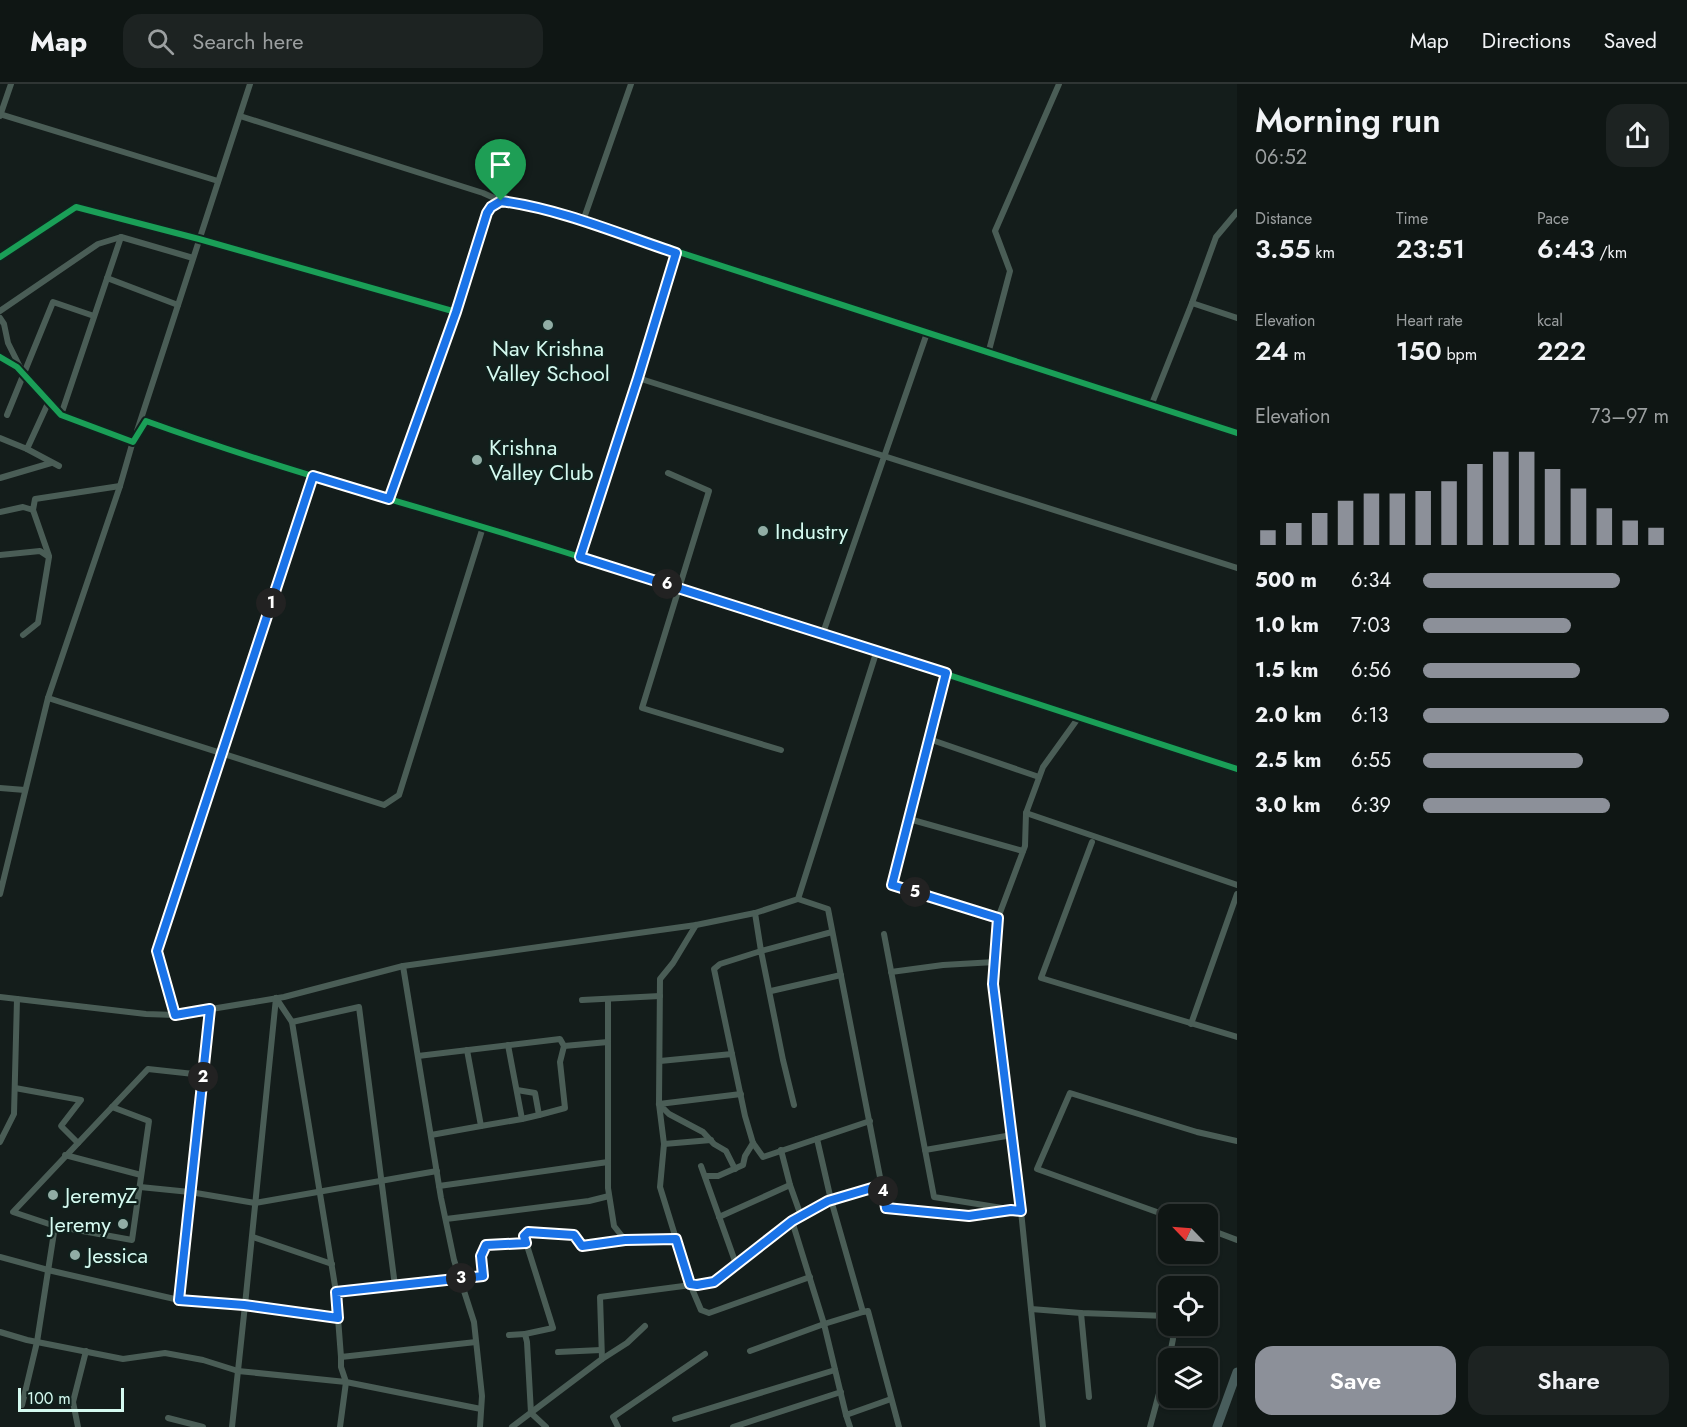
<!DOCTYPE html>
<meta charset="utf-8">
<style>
:root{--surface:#0f1614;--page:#1d2322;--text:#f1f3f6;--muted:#9b9fa0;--line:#2f3534;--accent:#8c9099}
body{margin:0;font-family:Jost,sans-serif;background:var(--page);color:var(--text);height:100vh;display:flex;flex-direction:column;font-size:22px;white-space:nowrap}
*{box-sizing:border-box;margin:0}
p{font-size:20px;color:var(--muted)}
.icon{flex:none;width:33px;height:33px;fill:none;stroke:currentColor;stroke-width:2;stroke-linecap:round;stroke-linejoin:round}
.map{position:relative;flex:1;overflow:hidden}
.drawer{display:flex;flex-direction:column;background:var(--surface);width:450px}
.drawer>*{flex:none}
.needle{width:39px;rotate:295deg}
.buttons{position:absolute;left:1158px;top:1120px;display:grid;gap:12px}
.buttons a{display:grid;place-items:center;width:60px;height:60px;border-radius:12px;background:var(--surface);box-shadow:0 2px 4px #0004,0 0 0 2px var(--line);font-size:30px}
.scale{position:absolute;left:18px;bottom:15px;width:106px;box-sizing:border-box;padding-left:6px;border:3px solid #d5faf0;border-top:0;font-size:16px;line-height:21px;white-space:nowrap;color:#d5faf0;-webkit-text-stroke:4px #10211d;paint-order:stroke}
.pin{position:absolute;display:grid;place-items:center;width:51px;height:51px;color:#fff;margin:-62px -26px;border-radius:50% 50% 50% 0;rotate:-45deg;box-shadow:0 0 6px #0007}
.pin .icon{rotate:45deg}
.km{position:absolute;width:30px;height:30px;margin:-15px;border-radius:50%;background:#222;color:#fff;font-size:16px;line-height:30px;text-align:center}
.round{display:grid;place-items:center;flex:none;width:63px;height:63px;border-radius:18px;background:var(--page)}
.head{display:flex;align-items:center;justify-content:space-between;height:102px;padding:0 18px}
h1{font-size:33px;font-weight:600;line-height:45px}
.figures{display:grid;grid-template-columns:repeat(3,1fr);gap:9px;height:102px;padding:6px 18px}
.figures div{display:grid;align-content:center}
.figures b{font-size:26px;font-weight:600}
.figures small{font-size:16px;font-weight:400}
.figures p{font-size:16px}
.chart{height:168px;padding:12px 18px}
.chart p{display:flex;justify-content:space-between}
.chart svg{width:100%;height:108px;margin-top:6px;stroke:var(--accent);stroke-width:6}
.button{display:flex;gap:12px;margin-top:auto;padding:12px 18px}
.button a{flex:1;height:69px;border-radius:18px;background:var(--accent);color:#fff;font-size:24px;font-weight:600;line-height:69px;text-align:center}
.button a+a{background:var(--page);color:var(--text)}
ul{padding:0 18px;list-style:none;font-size:20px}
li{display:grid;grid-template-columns:96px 72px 1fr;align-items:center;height:45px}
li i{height:15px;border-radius:8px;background:var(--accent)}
header{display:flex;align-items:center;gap:36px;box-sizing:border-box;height:84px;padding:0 30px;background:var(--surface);border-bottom:2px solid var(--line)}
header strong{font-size:28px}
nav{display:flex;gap:33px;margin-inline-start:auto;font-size:21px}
.search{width:420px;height:54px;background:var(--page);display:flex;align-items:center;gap:15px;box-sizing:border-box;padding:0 21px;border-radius:18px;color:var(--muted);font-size:22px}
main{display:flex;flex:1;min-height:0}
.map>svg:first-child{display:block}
</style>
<header>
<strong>Map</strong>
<div class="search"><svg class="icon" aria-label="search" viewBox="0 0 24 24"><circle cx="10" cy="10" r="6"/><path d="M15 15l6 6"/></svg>Search here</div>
<nav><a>Map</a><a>Directions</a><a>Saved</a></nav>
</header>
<main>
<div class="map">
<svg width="1237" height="1343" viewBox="0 0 1237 1343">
<rect width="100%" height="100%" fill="#141d1b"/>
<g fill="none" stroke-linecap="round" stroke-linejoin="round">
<g stroke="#4a5d56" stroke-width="6">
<polyline points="0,30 218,97"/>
<polyline points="0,32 11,0"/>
<polyline points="240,32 483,109 501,117"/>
<polyline points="583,137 631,0"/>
<polyline points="0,173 76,123 199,155 456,228 487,129 491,123 501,117 529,121 583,137 1237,349"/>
<polyline points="107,194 178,221"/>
<polyline points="1192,219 1216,153 1237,128"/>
<polyline points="0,227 98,160 121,153 193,174"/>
<polyline points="0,234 4,240 8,259 20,283"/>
<polyline points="988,270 1010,187 995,147 1059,0"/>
<path d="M0 273 17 283 61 331 133 358 146 337C281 386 421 423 558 466 785 537 1011 610 1237 685"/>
<polyline points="638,294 676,169"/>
<polyline points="1151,322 1192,219 1237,234"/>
<polyline points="7,331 53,218 94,232"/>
<polyline points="61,331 121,153"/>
<polyline points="137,347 250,0"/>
<polyline points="0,354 27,365 49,317"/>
<polyline points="27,365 59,382"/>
<polyline points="668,389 709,407 642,624 781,666"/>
<polyline points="0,394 51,379"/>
<polyline points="389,415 456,228"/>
<polyline points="33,426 49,472"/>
<polyline points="0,428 23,423 33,426 35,415 120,402"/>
<polyline points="0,471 40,467 49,473 38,539 23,551"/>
<polyline points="581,473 638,294 1237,484"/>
<polyline points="823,549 927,249"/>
<polyline points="946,589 892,801 998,834 1025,762 1026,729"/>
<polyline points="48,614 384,721 399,711 483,443"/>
<polyline points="1079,633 1043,683 1026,729 1237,801"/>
<polyline points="929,655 1039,693"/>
<polyline points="0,704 25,706"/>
<polyline points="909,735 1023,767"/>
<polyline points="1092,758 1041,894 1237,953"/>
<polyline points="0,810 48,614 120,402 133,357"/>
<polyline points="798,815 828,825 886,1124 969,1132 1011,1126"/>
<polyline points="755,829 761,867 832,848"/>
<polyline points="998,834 993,900 1021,1127 1043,1343"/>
<polyline points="696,841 673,879 660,895 659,1020 664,1060 660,1103 690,1200 701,1226 709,1229 810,1193"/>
<polyline points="884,850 934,1113 1021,1127"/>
<polyline points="403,882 441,1114 454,1176 474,1238 482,1312 480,1343"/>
<polyline points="891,888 943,881 995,878"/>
<polyline points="771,907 841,891"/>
<polyline points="0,913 146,930 175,931 284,913 403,882 696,841 755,829 798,815 877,566"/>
<polyline points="276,914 245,1221 338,1234"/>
<polyline points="276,914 292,938 336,1208"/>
<polyline points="582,916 660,912"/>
<polyline points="608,916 608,1104 614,1142 625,1156 676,1155"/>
<polyline points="210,925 179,1216 245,1221 232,1343"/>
<polyline points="175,931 157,867 313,392"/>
<polyline points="292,938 359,923 395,1202"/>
<polyline points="1191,940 1237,810"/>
<polyline points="564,962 608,958"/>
<polyline points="418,972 560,955 564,962 560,978 565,1024 539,1031"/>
<polyline points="660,977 732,970"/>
<polyline points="15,1004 81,1016 61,1042 78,1059"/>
<polyline points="517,1006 535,1009 539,1031 522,1035"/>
<polyline points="794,1021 783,976 761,867 720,880 714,885 745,1032 753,1059 763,1073 870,1037"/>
<polyline points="481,1042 522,1035 508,961"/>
<polyline points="431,1051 481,1042 467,966"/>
<polyline points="817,1055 831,1116 863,1228 868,1227 899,1343"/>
<polyline points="0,1058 14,1030 17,915"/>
<polyline points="664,1060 711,1056"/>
<polyline points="781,1066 790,1101"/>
<polyline points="925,1066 1012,1051"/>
<polyline points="65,1071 141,1091"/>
<polyline points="701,1082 736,1180 792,1137"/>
<polyline points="735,1085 726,1067 714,1060 703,1048 669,1030 659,1020 741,1010"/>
<polyline points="705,1092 718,1092 743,1081 745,1072 753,1059"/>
<polyline points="439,1102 608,1078"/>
<polyline points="140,1103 190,1108 255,1119 437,1087"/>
<polyline points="1168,1132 1037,1085 1070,1009 1197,1048 1237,1057"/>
<polyline points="719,1133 790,1101 801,1132"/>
<polyline points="446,1135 589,1117 609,1112"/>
<polyline points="55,1142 132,1156 149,1037 112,1023"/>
<polyline points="1208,1145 1237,1156"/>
<polyline points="253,1153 332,1180"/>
<polyline points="0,1173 48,1186 179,1216"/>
<polyline points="1031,1225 1081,1229 1168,1232"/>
<polyline points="863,1228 824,1240 792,1137 828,1117 882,1101"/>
<polyline points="1081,1229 1089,1313"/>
<polyline points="0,1248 27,1256 123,1275 165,1269 203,1276 238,1287 346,1298 340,1343"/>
<polyline points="525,1250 553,1244 524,1152 528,1148 574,1151 582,1162 625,1156"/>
<polyline points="509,1251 525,1250 527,1258 531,1329 546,1343"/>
<polyline points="476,1258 341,1273 336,1208 483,1192 481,1172 486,1161 526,1159"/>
<polyline points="750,1267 824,1240 846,1331 891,1315"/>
<polyline points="558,1268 601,1266"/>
<polyline points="341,1273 341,1283 346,1298 481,1325"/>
<polyline points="602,1275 627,1259 645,1242"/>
<polyline points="1169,1275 1173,1255 1171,1242"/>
<polyline points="22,1321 37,1258 55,1142 13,1128 148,985 203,991"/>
<polyline points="846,1331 850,1343"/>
<polyline points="168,1334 203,1343"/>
<polyline points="675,1335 835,1286"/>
<polyline points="78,1343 73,1318 86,1267"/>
<polyline points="512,1343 602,1275 600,1213 714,1198 736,1180"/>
<polyline points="618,1343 613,1333 705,1270"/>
<polyline points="733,1343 841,1308"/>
<polyline points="1150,1343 1168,1276"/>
</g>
<polyline stroke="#485d5c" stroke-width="9" points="1217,1343 1237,1288"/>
<defs>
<g id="cycleway">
<polyline points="0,173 76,123 199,155 456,228 487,129 491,123 501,117 529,121 583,137 1237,349"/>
<path d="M0 273 17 283 61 331 133 358 146 337C281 386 421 423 558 466 785 537 1011 610 1237 685"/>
</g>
</defs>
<use href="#cycleway" stroke="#10211d" stroke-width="10"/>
<use href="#cycleway" stroke="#1a9f57" stroke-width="6"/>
</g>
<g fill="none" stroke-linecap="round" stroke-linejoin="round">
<defs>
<path id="route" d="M501 117C561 125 619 150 676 169L638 294 580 473 946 589 892 801 998 834 993 900 1021 1127 1011 1126 969 1132 886 1124 882 1101 828 1117 792 1137 714 1198 697 1201 690 1200 676 1155 625 1156 582 1162 574 1151 528 1148 524 1152 526 1159 486 1161 481 1172 483 1192 336 1208 338 1234 244 1221 179 1216 210 925 175 931 157 867 313 392 389 415 456 228 487 129 491 123Z"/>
</defs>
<use href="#route" stroke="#fff" stroke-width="12"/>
<use href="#route" stroke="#1a73e8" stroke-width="8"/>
</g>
<g fill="#91ada5" stroke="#10211d" stroke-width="2">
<circle cx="548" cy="241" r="6"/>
<circle cx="477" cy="376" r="6"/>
<circle cx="763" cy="447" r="6"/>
<circle cx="53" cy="1111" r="6"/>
<circle cx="123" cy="1140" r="6"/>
<circle cx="75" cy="1171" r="6"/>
</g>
<g text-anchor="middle" stroke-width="4.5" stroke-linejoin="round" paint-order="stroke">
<g font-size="22" fill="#d5faf0" stroke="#10211d" text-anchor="start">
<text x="548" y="272" text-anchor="middle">Nav Krishna<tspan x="548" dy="25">Valley School</tspan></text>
<text x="489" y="371">Krishna<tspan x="489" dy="25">Valley Club</tspan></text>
<text x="775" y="455">Industry</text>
<text x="65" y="1119">JeremyZ</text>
<text x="111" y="1148" text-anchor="end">Jeremy</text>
<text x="87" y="1179">Jessica</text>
</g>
</g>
</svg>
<div class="buttons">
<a><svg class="needle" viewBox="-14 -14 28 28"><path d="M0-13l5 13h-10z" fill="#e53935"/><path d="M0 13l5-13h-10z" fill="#9b9fa0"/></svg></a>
<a><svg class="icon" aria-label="locate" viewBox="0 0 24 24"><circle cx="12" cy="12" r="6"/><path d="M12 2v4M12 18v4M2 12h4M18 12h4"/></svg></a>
<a><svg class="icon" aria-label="layers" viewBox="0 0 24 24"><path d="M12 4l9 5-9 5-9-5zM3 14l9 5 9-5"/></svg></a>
</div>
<div class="scale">100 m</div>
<div class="pin" style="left:501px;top:117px;background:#1e9e55"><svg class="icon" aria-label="arrive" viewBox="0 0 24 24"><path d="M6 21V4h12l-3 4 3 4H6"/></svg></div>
<b class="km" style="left:271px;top:519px">1</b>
<b class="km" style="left:203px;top:993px">2</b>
<b class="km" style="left:461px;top:1194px">3</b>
<b class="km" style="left:883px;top:1107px">4</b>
<b class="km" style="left:915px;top:808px">5</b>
<b class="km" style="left:667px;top:500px">6</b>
</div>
<section class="drawer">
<div class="head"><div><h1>Morning run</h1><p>06:52</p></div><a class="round"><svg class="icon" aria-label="share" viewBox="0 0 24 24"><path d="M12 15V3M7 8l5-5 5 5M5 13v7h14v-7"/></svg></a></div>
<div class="figures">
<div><p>Distance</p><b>3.55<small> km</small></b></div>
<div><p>Time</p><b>23:51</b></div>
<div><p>Pace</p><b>6:43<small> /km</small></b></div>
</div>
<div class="figures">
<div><p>Elevation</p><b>24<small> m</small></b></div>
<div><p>Heart rate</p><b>150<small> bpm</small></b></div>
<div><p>kcal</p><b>222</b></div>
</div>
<div class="chart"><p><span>Elevation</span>73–97 m</p>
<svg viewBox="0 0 160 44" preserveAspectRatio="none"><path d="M5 44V38M15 44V35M25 44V31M35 44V26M45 44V23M55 44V23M65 44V22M75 44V18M85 44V11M95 44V6M105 44V6M115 44V13M125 44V21M135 44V29M145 44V34M155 44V37"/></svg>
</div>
<ul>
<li><b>500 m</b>6:34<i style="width:80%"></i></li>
<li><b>1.0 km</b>7:03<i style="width:60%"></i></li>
<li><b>1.5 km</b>6:56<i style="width:64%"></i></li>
<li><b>2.0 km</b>6:13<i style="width:100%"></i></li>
<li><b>2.5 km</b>6:55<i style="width:65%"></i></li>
<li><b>3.0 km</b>6:39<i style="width:76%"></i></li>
</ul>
<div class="button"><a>Save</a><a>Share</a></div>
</section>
</main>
